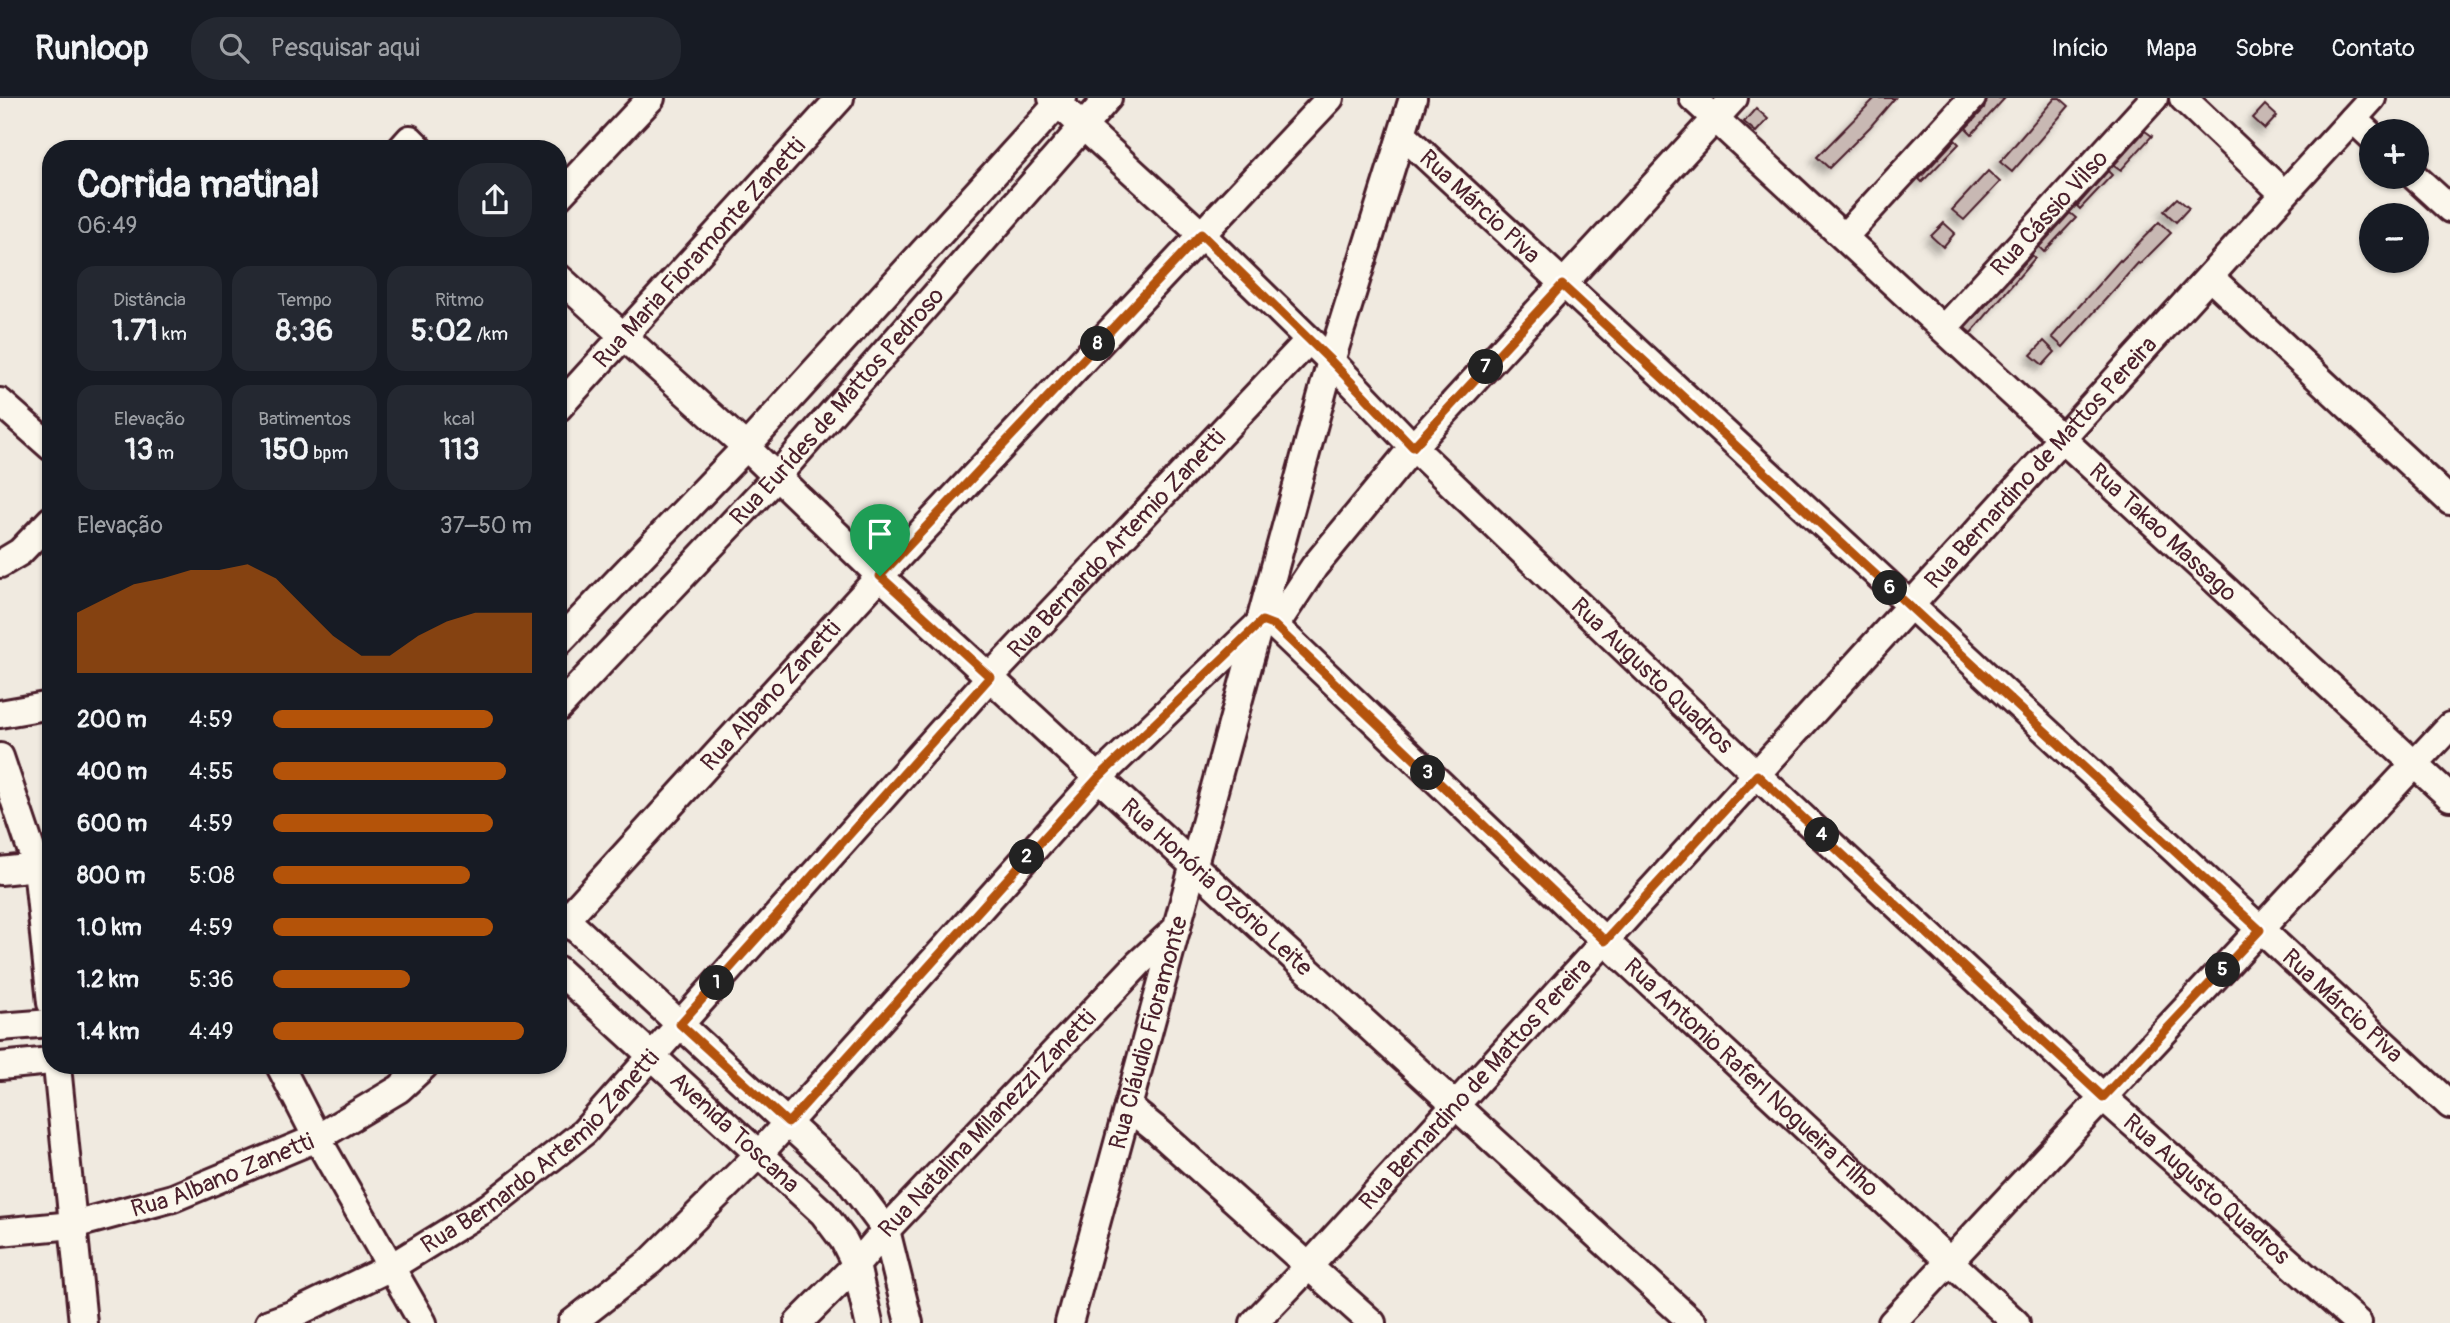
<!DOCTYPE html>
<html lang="pt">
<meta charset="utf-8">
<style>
:root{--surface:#171b24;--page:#242831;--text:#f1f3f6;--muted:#9ea1a6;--line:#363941;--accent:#b45309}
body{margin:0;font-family:Pangolin,sans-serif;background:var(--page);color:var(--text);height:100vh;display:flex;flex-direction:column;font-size:26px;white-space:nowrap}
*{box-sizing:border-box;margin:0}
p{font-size:23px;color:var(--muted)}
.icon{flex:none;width:38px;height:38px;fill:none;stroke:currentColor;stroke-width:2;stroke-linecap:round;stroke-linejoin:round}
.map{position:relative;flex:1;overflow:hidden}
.side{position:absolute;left:42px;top:42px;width:525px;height:934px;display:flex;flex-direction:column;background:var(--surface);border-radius:28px;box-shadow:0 2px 5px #0004}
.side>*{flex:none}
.controls{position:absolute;left:2359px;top:21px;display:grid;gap:14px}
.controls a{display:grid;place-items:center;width:70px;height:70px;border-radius:50%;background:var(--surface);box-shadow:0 2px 5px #0004;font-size:35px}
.pin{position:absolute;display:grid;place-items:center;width:60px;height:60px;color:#fff;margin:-72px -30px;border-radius:50% 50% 50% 0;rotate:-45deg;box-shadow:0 0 7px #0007}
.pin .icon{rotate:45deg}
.km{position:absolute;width:35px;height:35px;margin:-18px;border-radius:50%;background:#222;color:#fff;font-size:19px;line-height:35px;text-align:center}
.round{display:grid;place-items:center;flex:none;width:74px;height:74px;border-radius:28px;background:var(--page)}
.overview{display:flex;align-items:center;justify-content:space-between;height:119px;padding:0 35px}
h1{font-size:38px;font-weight:700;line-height:52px}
.metrics{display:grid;grid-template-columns:repeat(3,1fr);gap:10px;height:119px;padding:7px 35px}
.metrics div{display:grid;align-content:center;border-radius:18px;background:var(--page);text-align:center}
.metrics b{font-size:30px;font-weight:700}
.metrics small{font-size:19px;font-weight:400}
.metrics p{font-size:19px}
.chart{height:196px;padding:14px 35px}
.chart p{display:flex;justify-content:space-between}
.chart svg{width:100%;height:126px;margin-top:7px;fill:var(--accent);opacity:.7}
ul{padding:0 35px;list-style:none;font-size:23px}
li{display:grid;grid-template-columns:112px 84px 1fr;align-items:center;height:52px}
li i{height:18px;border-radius:9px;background:var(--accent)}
header{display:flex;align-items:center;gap:42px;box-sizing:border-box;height:98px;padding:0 35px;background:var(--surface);border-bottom:2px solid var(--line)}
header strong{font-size:33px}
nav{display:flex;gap:38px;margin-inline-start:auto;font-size:24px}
.search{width:490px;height:63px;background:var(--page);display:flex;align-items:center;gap:18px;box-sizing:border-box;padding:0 24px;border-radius:28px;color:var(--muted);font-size:26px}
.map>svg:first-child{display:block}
</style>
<header>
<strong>Runloop</strong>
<div class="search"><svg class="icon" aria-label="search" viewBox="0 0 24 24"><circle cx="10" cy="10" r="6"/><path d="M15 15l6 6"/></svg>Pesquisar aqui</div>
<nav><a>Início</a><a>Mapa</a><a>Sobre</a><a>Contato</a></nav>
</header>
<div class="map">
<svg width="2450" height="1225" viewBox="0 0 2450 1225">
<defs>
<filter id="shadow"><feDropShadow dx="-6" dy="6" stdDeviation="3.5" flood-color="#0004"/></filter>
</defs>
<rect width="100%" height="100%" fill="#f0eae0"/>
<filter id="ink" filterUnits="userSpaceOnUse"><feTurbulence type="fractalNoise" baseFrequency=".0143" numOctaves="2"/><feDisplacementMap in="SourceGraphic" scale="14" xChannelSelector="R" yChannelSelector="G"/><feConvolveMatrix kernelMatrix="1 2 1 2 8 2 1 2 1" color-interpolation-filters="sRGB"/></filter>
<g filter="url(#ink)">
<g fill="#c8b8b3" stroke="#4a1f2b" stroke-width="2" filter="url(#shadow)">
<polygon points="1875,0 1895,0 1870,29 1829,70 1817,59"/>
<polygon points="1987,0 2005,0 1972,36 1966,30 1984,11"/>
<polygon points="2055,0 2060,0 2069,8 2012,74 2000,64"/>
<polygon points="2265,7 2277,18 2265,31 2253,20"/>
<polygon points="1756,10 1768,21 1756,34 1744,24"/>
<polygon points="2145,33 2152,38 2121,72 2114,67"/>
<polygon points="1955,42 1959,46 1922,84 1919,81"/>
<polygon points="1988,73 2000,84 1964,122 1952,112"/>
<polygon points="2108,73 2112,77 2080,111 2077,108"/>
<polygon points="2177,100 2189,110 2176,124 2164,113"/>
<polygon points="2070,115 2076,120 2044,154 2039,149"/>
<polygon points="2159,124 2171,135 2140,166 2138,165 2063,249 2052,239 2120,162 2121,163"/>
<polygon points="1944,125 1955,135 1943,149 1931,138"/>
<polygon points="2032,157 2035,160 1971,235 1965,230"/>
<polygon points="2044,243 2055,254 2043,267 2031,257"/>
</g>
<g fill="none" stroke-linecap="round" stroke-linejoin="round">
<defs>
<g id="minor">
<path id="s1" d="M1052 0 1201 136 1331 263 1413 349 1757 677 2103 999 2358 1225"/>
<path id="s2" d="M1693 0 2450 699"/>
<polyline points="2183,0 2284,96"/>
<polyline points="2353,21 2371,38"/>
<path id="s3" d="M1403 37 2450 1007"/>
<polyline points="401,51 410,41 420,51"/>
<polyline points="2415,79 2450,111"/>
<polyline points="558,99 651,0"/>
<polyline points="1844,139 1972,0"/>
<path id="s4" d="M558 179 746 349 880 478 1220 792 1693 1225"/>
<polyline points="2210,179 2450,403"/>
<path id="s5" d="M1944 230 2154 0"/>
<polyline points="0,304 51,349"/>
<path id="s6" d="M558 310 840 0"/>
<polyline points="0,466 20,454 51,422"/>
<polyline points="1275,528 1314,469 1413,349 1734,0"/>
<polyline points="558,545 746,349 1063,0"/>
<path id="s7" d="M558 610 777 378 1108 0"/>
<polyline points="0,616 51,607"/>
<polyline points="0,659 37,769 51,905"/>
<polyline points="0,773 37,769 51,765"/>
<polyline points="558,814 848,1081 886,1132 909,1225"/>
<path id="s8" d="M558 830 880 478 1330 0"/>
<path id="s9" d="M558 872 823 1115 844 1143 856 1167 869 1225"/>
<polyline points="0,929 51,925"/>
<polyline points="0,968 51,963"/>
<polyline points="57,968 83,1225"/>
<polyline points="280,968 317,1040 423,1225"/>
<polyline points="1128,1009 1159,1034 1372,1225"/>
<path id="s10" d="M0 1134 73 1127 173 1100 317 1040 399 991 424 968"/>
<path id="s11" d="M269 1225 294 1216 391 1169 490 1108 584 1034 990 579 1309 242"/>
<path id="s12" d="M572 1225 651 1163 760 1055 1098 680 1262 523 1275 528 1605 843 2016 1225"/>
<path id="s13" d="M798 1225 856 1167 886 1132 1139 865 1177 830"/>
<path id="s14" d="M1069 1225 1331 263 1413 0"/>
<path id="s15" d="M1254 1225 1310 1167 2372 0"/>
<polyline points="1892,1225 2450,628"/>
</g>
</defs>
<use href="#minor" stroke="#4a1f2b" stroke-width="32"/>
<use href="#minor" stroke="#fbf7ec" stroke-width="26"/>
</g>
</g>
<g fill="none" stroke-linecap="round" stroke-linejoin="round" filter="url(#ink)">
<defs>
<polygon id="route" points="1201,136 1331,263 1413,349 1562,187 2260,832 2103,999 1757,677 1605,843 1275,528 1262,523 1098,680 788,1025 680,926 990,579 880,478"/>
</defs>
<use href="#route" stroke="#fff" stroke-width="14"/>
<use href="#route" stroke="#b45309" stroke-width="9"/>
</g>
<g text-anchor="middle" stroke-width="6" stroke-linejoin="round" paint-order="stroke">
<g font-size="24" fill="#4a1f2b" stroke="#fbf7ec">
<text dy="8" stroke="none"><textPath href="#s3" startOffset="105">Rua Márcio Piva</textPath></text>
<text dy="8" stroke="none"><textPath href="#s5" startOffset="156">Rua Cássio Vilso</textPath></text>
<text dy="8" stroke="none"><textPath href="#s6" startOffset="210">Rua Maria Fioramonte Zanetti</textPath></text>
<text dy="8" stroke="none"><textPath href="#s7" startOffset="411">Rua Eurídes de Mattos Pedroso</textPath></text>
<text dy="8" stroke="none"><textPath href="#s15" startOffset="1166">Rua Bernardino de Mattos Pereira</textPath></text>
<text dy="8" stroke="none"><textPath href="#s2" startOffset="640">Rua Takao Massago</textPath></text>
<text dy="8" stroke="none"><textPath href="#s11" startOffset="1164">Rua Bernardo Artemio Zanetti</textPath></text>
<text dy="8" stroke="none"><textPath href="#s1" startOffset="833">Rua Augusto Quadros</textPath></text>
<text dy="8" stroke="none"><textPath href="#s8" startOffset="315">Rua Albano Zanetti</textPath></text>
<text dy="8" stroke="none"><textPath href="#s4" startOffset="898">Rua Honória Ozório Leite</textPath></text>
<text dy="8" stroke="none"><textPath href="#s3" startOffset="1281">Rua Márcio Piva</textPath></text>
<text dy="8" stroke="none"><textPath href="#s14" startOffset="301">Rua Cláudio Fioramonte</textPath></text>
<text dy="8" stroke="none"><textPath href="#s12" startOffset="1656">Rua Antonio Raferl Nogueira Filho</textPath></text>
<text dy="8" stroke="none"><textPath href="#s15" startOffset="326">Rua Bernardino de Mattos Pereira</textPath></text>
<text dy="8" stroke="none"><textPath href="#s13" startOffset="275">Rua Natalina Milanezzi Zanetti</textPath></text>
<text dy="8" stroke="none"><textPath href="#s9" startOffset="240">Avenida Toscana</textPath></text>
<text dy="8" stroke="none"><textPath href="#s11" startOffset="324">Rua Bernardo Artemio Zanetti</textPath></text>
<text dy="8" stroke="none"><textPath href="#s10" startOffset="231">Rua Albano Zanetti</textPath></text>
<text dy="8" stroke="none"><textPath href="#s1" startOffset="1589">Rua Augusto Quadros</textPath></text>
</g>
</g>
</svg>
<div class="controls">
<a>+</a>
<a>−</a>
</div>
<div class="pin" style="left:880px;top:478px;background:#1e9e55"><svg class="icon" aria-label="arrive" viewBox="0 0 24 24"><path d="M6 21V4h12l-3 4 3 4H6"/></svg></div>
<b class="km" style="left:717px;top:885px">1</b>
<b class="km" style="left:1027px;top:759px">2</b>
<b class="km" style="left:1428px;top:675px">3</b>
<b class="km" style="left:1822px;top:737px">4</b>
<b class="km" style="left:2223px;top:872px">5</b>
<b class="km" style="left:1890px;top:490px">6</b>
<b class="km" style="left:1486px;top:269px">7</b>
<b class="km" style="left:1098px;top:246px">8</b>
<section class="side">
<div class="overview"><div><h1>Corrida matinal</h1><p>06:49</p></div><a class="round"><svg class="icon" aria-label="share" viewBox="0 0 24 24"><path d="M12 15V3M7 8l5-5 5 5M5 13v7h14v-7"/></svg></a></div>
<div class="metrics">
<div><p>Distância</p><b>1.71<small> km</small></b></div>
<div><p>Tempo</p><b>8:36</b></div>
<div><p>Ritmo</p><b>5:02<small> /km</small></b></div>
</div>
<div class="metrics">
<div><p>Elevação</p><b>13<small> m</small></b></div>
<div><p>Batimentos</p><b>150<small> bpm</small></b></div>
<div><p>kcal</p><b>113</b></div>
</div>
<div class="chart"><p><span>Elevação</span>37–50 m</p>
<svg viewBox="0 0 160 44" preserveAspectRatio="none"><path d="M0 44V23L10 18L20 13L30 11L40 8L50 8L60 6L70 11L80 21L90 31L100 38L110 38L120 31L130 26L140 23L150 23L160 23V44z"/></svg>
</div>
<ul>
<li><b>200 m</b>4:59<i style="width:85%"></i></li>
<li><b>400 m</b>4:55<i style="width:90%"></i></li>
<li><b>600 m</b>4:59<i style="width:85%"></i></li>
<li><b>800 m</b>5:08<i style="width:76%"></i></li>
<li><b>1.0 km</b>4:59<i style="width:85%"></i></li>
<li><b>1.2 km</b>5:36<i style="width:53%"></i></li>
<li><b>1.4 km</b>4:49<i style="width:97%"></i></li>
</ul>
</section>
</div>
